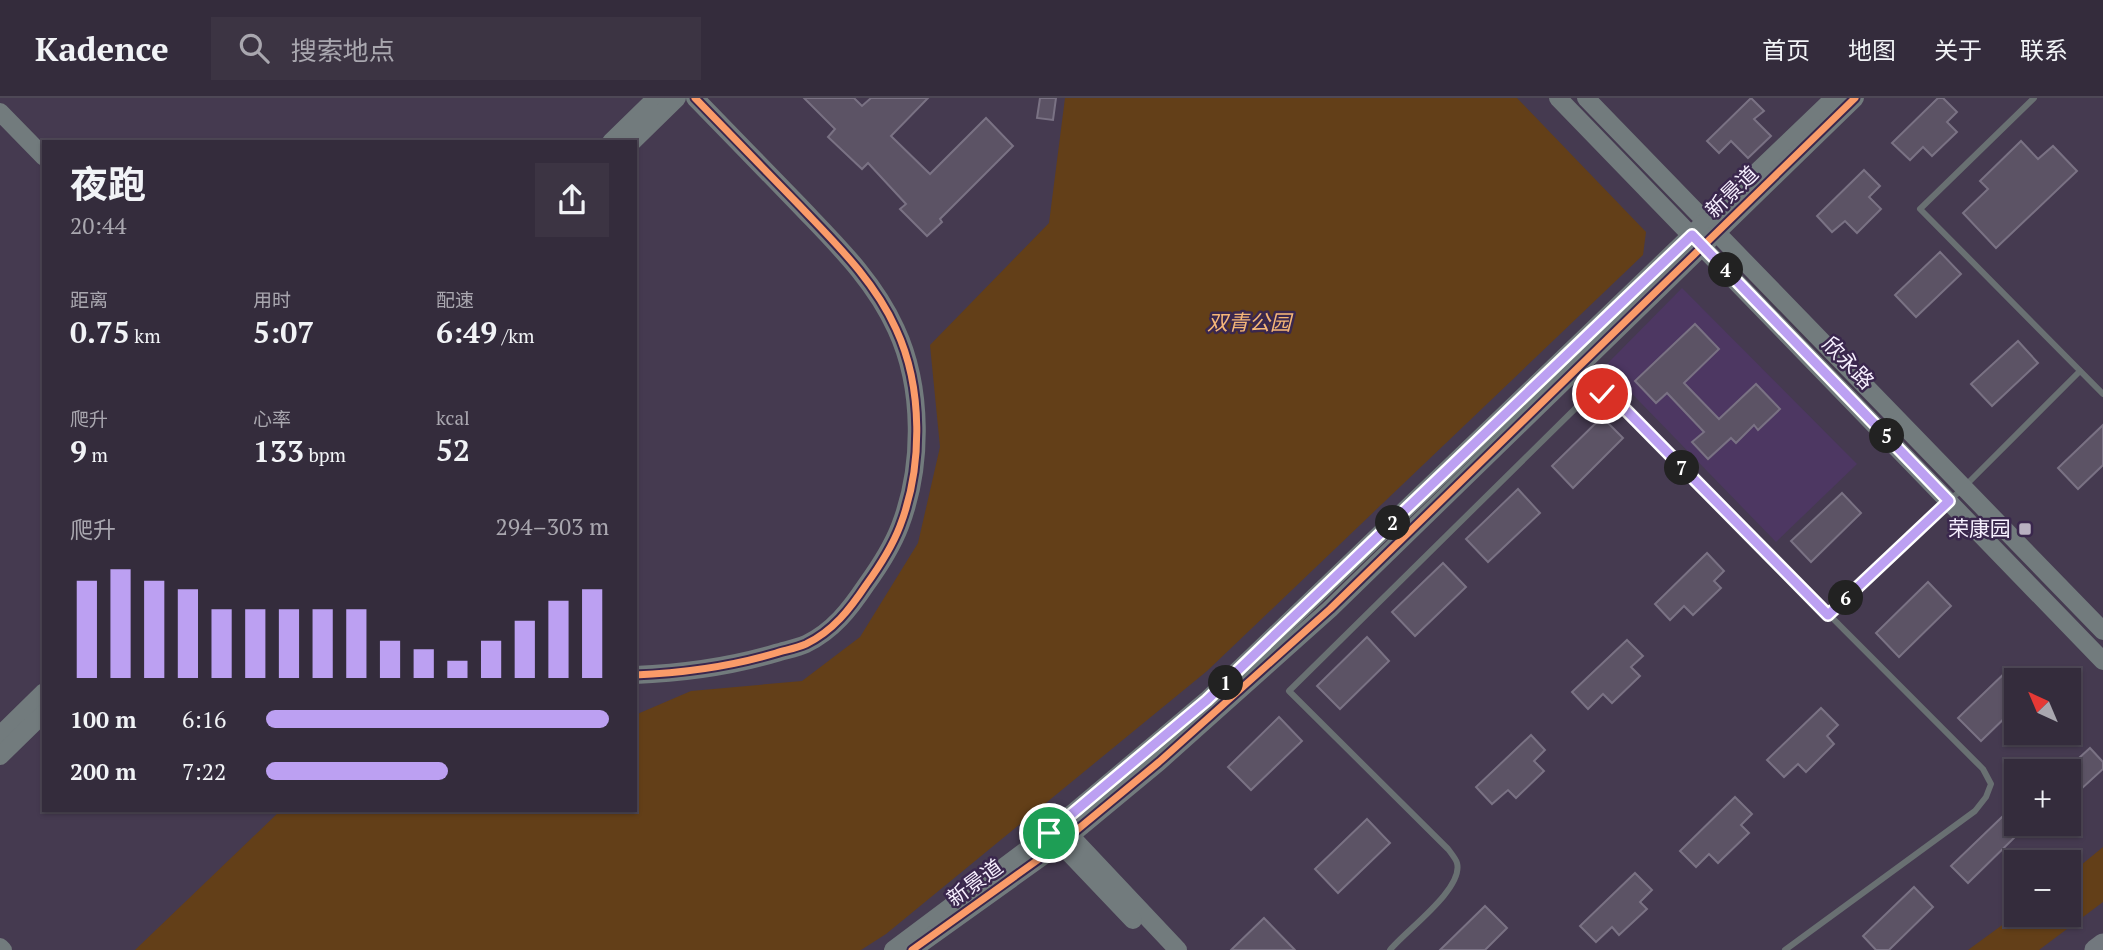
<!DOCTYPE html>
<html lang="zh">
<meta charset="utf-8">
<style>
:root{--surface:#342c3c;--page:#3c3443;--text:#f1f3f6;--muted:#a9a7af;--line:#4e4856;--accent:#bca0f2}
body{margin:0;font-family:"PT Serif","Noto Sans SC",serif;background:var(--page);color:var(--text);height:100vh;display:flex;flex-direction:column;font-size:26px;white-space:nowrap}
*{box-sizing:border-box;margin:0}
p{font-size:23px;color:var(--muted)}
.icon{flex:none;width:38px;height:38px;fill:none;stroke:currentColor;stroke-width:2;stroke-linecap:round;stroke-linejoin:round}
.map{position:relative;flex:1;overflow:hidden}
.panel{position:absolute;left:42px;top:42px;width:595px;height:672px;display:flex;flex-direction:column;background:var(--surface);border-radius:0px;box-shadow:0 2px 5px #0004,0 0 0 2px var(--line)}
.panel>*{flex:none}
.needle{width:46px;rotate:316deg}
.buttons{position:absolute;left:2004px;top:570px;display:grid;gap:14px}
.buttons a{display:grid;place-items:center;width:77px;height:77px;border-radius:0px;background:var(--surface);box-shadow:0 2px 5px #0004,0 0 0 2px var(--line);font-size:35px}
.pin{position:absolute;display:grid;place-items:center;width:60px;height:60px;color:#fff;margin:-30px;border:4px solid #fff;border-radius:50%;box-shadow:0 2px 7px #0007}
.km{position:absolute;width:35px;height:35px;margin:-18px;border-radius:50%;background:#222;color:#fff;font-size:19px;line-height:35px;text-align:center}
.round{display:grid;place-items:center;flex:none;width:74px;height:74px;border-radius:0px;background:var(--page)}
.summary{display:flex;align-items:center;justify-content:space-between;height:119px;padding:0 28px}
h1{font-size:38px;font-weight:700;line-height:52px}
.figures{display:grid;grid-template-columns:repeat(3,1fr);gap:10px;height:119px;padding:7px 28px}
.figures div{display:grid;align-content:center}
.figures b{font-size:30px;font-weight:700}
.figures small{font-size:19px;font-weight:400}
.figures p{font-size:19px}
.chart{height:196px;padding:14px 28px}
.chart p{display:flex;justify-content:space-between}
.chart svg{width:100%;height:126px;margin-top:7px;stroke:var(--accent);stroke-width:6}
ul{padding:0 28px;list-style:none;font-size:23px}
li{display:grid;grid-template-columns:112px 84px 1fr;align-items:center;height:52px}
li i{height:18px;border-radius:9px;background:var(--accent)}
header{display:flex;align-items:center;gap:42px;box-sizing:border-box;height:98px;padding:0 35px;background:var(--surface);border-bottom:2px solid var(--line)}
header strong{font-size:33px}
nav{display:flex;gap:38px;margin-inline-start:auto;font-size:24px}
.search{width:490px;height:63px;background:var(--page);display:flex;align-items:center;gap:18px;box-sizing:border-box;padding:0 24px;border-radius:0px;color:var(--muted);font-size:26px}
.map>svg:first-child{display:block}
</style>
<header>
<strong>Kadence</strong>
<div class="search"><svg class="icon" aria-label="search" viewBox="0 0 24 24"><circle cx="10" cy="10" r="6"/><path d="M15 15l6 6"/></svg>搜索地点</div>
<nav><a>首页</a><a>地图</a><a>关于</a><a>联系</a></nav>
</header>
<div class="map">
<svg width="2103" height="852" viewBox="0 0 2103 852">
<rect width="100%" height="100%" fill="#453a50"/>
<polygon fill="#4d3762" points="1682,190 1857,366 1776,444 1605,268"/>
<g fill="#633f18">
<polygon points="1065,0 1517,0 1646,134 1643,157 1207,573 886,836 861,852 135,852 281,712 635,712 635,617 691,593 802,583 860,539 918,445 940,349 930,247 1049,125"/>
<polygon points="2103,749 2103,804 2039,852 1968,852 2016,817 2068,817 2069,777"/>
</g>
<g fill="#5c5365" stroke="#7a7284" stroke-width="2">
<polygon points="804,0 854,0 862,8 871,0 928,0 891,38 930,76 986,20 1013,48 940,121 942,124 927,138 900,111 906,106 868,65 862,71 828,39 835,31"/>
<polygon points="1040,0 1056,0 1053,22 1037,20"/>
<polygon points="1751,0 1764,13 1754,21 1771,38 1748,60 1731,43 1719,55 1707,43"/>
<polygon points="1938,0 1943,0 1957,14 1947,24 1957,34 1932,58 1923,49 1910,62 1892,45"/>
<polygon points="2021,43 2038,61 2053,48 2077,73 1996,150 1963,115 1988,91 1980,83"/>
<polygon points="1864,72 1880,88 1869,99 1881,111 1857,135 1845,123 1832,134 1817,118"/>
<polygon points="1940,154 1961,176 1916,219 1895,197"/>
<polygon points="1695,226 1719,251 1684,285 1719,321 1756,286 1780,311 1758,332 1754,327 1736,345 1731,340 1708,361 1692,344 1704,334 1667,295 1656,305 1635,283"/>
<polygon points="2018,243 2038,265 1992,308 1971,286"/>
<polygon points="1602,319 1623,340 1573,390 1552,368"/>
<polygon points="2103,327 2103,367 2078,391 2058,370"/>
<polygon points="1518,391 1540,415 1488,464 1466,441"/>
<polygon points="1842,395 1861,415 1811,464 1791,443"/>
<polygon points="1707,455 1724,473 1714,483 1721,490 1693,517 1684,508 1670,522 1655,506"/>
<polygon points="1443,465 1466,489 1415,538 1392,514"/>
<polygon points="1928,484 1951,508 1899,559 1876,535"/>
<polygon points="1367,539 1389,563 1340,611 1317,588"/>
<polygon points="1627,542 1643,558 1631,569 1640,578 1612,605 1603,596 1588,611 1572,594"/>
<polygon points="2010,570 2016,576 2016,609 1981,643 1958,620"/>
<polygon points="1821,610 1838,627 1827,638 1834,646 1806,674 1798,666 1784,679 1767,662"/>
<polygon points="1279,619 1302,643 1251,692 1228,669"/>
<polygon points="1531,637 1545,652 1534,663 1544,673 1516,700 1508,692 1492,706 1476,689"/>
<polygon points="2090,650 2103,664 2103,671 2068,703 2068,670"/>
<polygon points="1735,699 1752,716 1741,727 1749,735 1718,765 1709,756 1696,769 1680,753"/>
<polygon points="2002,719 2018,736 1968,785 1951,768"/>
<polygon points="1367,721 1390,745 1338,795 1315,771"/>
<polygon points="1635,775 1652,792 1640,804 1647,811 1619,837 1612,829 1596,844 1580,828"/>
<polygon points="1914,789 1933,809 1889,852 1876,852 1863,838"/>
<polygon points="1485,808 1507,830 1485,852 1440,852"/>
<polygon points="1264,820 1295,852 1231,852"/>
</g>
<g fill="none" stroke-linecap="round" stroke-linejoin="round">
<g stroke="#697072" stroke-width="6">
<polyline points="2034,0 1920,111 2103,296"/>
<polyline points="1828,517 1963,390 2080,273"/>
<path d="M1390 852C1405 833 1464 791 1457 765 1456 761 1451 755 1448 751L1289 593 1587 299 1602 295 1611 298 1983 671 1991 686 1986 699 1975 713 1785 852"/>
</g>
<g stroke="#727b7d" stroke-width="18">
<polyline points="1558,0 2103,563"/>
<polyline points="1586,0 2103,533"/>
<polyline points="0,14 44,59"/>
<polyline points="611,44 656,0"/>
<polyline points="632,44 677,0"/>
<path d="M635 577C684 575 729 569 776 555 786 552 797 550 806 546 833 533 850 511 866 487 879 469 892 449 900 428 923 368 923 289 896 231 874 182 835 145 799 107 764 71 730 36 695 0"/>
<polyline points="0,637 44,594"/>
<polyline points="0,658 44,615"/>
<polyline points="1063,730 1178,852"/>
<polyline points="1053,738 1133,822"/>
<polyline points="0,849 3,852"/>
<polyline points="893,852 1049,735 1207,602 1834,0"/>
<polyline points="912,852 1060,746 1159,664 1330,511 1855,0"/>
</g>
<polyline stroke="#72787e" stroke-width="21" points="2095,852 2103,846"/>
<defs>
<g id="cycleway">
<path d="M635 577C684 575 729 569 776 555 786 552 797 550 806 546 833 533 850 511 866 487 879 469 892 449 900 428 923 368 923 289 896 231 874 182 835 145 799 107 764 71 730 36 695 0"/>
<polyline points="912,852 1060,746 1159,664 1330,511 1855,0"/>
</g>
</defs>
<use href="#cycleway" stroke="#3a274d" stroke-width="11"/>
<use href="#cycleway" stroke="#fa9b69" stroke-width="7"/>
</g>
<g fill="none" stroke-linecap="round" stroke-linejoin="round">
<defs>
<polyline id="route" points="1049,735 1207,602 1692,137 1949,403 1828,517 1612,298 1602,296"/>
</defs>
<use href="#route" stroke="#fff" stroke-width="14"/>
<use href="#route" stroke="#bca0f2" stroke-width="9"/>
</g>
<rect fill="#b8b0c1" stroke="#3a274d" stroke-width="2.5" x="2018" y="424" width="14" height="14" rx="3.5"/>
<g text-anchor="middle" stroke-width="5" stroke-linejoin="round" paint-order="stroke">
<g font-size="21" fill="#f6effe" stroke="#3a274d">
<text transform="translate(1732 94) rotate(-44)" y="7">新景道</text>
<text transform="translate(1848 265) rotate(46)" y="7">欣永路</text>
<text transform="translate(975 785) rotate(-36)" y="7">新景道</text>
</g>
<g font-size="21" font-style="italic" fill="#f6b778" stroke="#3a274d">
<text x="1249" y="232">双青公园</text>
</g>
<g font-size="21" fill="#f6effe" stroke="#3a274d" text-anchor="end">
<text x="2011" y="438">荣康园</text>
</g>
</g>
</svg>
<div class="buttons">
<a><svg class="needle" viewBox="-14 -14 28 28"><path d="M0-13l5 13h-10z" fill="#e53935"/><path d="M0 13l5-13h-10z" fill="#a9a7af"/></svg></a>
<a>+</a>
<a>−</a>
</div>
<div class="pin" style="left:1049px;top:735px;background:#1e9e55"><svg class="icon" aria-label="arrive" viewBox="0 0 24 24"><path d="M6 21V4h12l-3 4 3 4H6"/></svg></div>
<div class="pin" style="left:1602px;top:296px;background:#d93025"><svg class="icon" aria-label="check" viewBox="0 0 24 24"><path d="M5 12l5 5 9-10"/></svg></div>
<b class="km" style="left:1226px;top:585px">1</b>
<b class="km" style="left:1393px;top:425px">2</b>
<b class="km" style="left:1726px;top:172px">4</b>
<b class="km" style="left:1887px;top:338px">5</b>
<b class="km" style="left:1846px;top:500px">6</b>
<b class="km" style="left:1682px;top:370px">7</b>
<section class="panel">
<div class="summary"><div><h1>夜跑</h1><p>20:44</p></div><a class="round"><svg class="icon" aria-label="share" viewBox="0 0 24 24"><path d="M12 15V3M7 8l5-5 5 5M5 13v7h14v-7"/></svg></a></div>
<div class="figures">
<div><p>距离</p><b>0.75<small> km</small></b></div>
<div><p>用时</p><b>5:07</b></div>
<div><p>配速</p><b>6:49<small> /km</small></b></div>
</div>
<div class="figures">
<div><p>爬升</p><b>9<small> m</small></b></div>
<div><p>心率</p><b>133<small> bpm</small></b></div>
<div><p>kcal</p><b>52</b></div>
</div>
<div class="chart"><p><span>爬升</span>294–303 m</p>
<svg viewBox="0 0 160 44" preserveAspectRatio="none"><path d="M5 44V10M15 44V6M25 44V10M35 44V13M45 44V20M55 44V20M65 44V20M75 44V20M85 44V20M95 44V31M105 44V34M115 44V38M125 44V31M135 44V24M145 44V17M155 44V13"/></svg>
</div>
<ul>
<li><b>100 m</b>6:16<i style="width:100%"></i></li>
<li><b>200 m</b>7:22<i style="width:53%"></i></li>
</ul>
</section>
</div>
